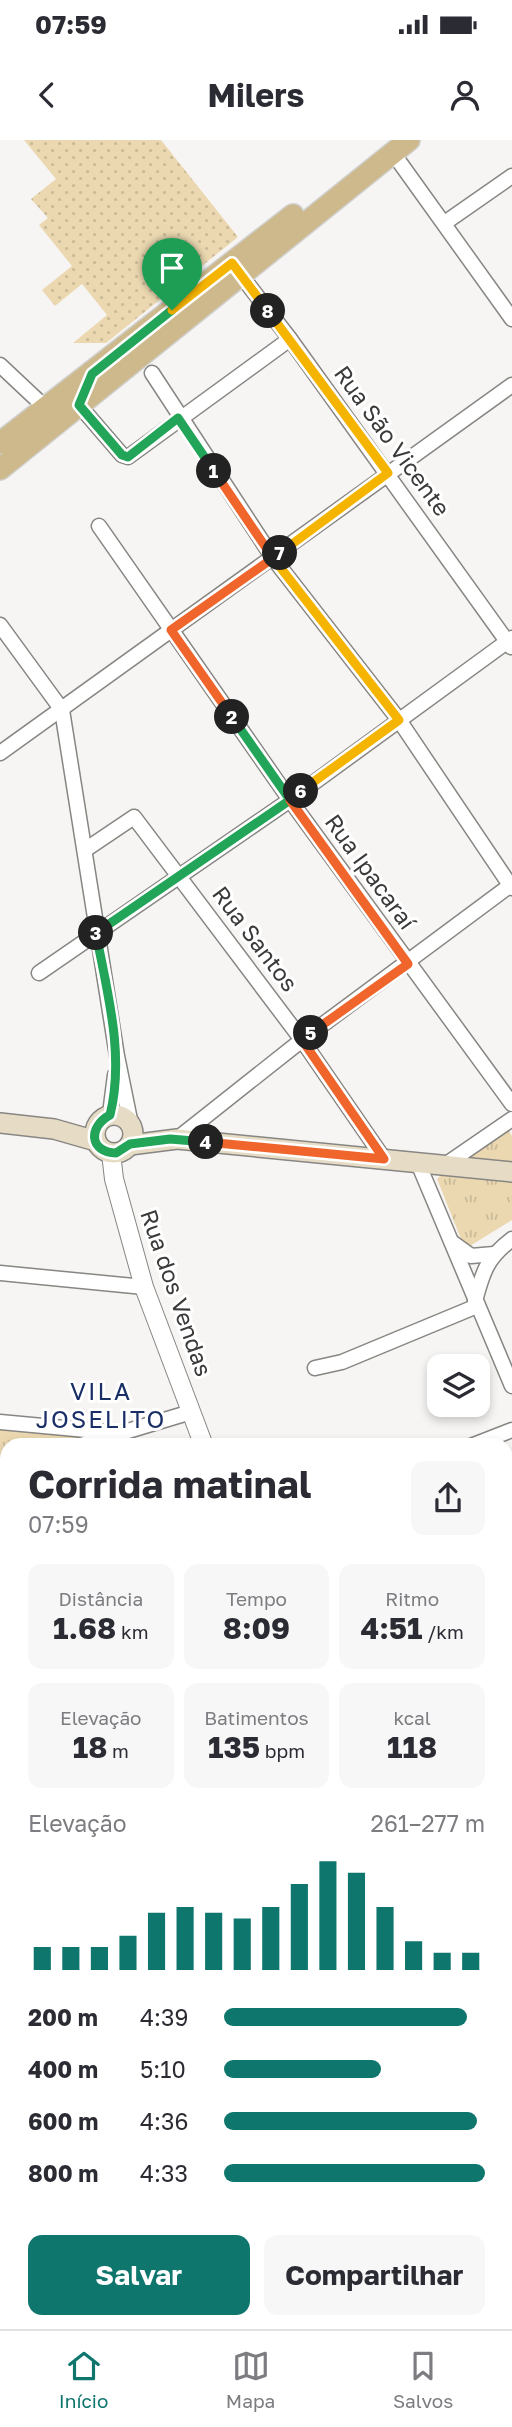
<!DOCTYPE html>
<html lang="pt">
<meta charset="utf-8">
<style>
:root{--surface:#fff;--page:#f7f7f7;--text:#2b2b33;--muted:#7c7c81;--line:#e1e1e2;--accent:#0f766e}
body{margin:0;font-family:"Golos Text",sans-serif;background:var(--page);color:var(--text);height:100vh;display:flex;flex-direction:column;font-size:26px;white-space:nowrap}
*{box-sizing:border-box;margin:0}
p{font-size:23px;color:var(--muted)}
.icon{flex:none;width:38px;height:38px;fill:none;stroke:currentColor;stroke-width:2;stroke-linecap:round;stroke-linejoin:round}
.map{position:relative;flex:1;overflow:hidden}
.details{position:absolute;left:0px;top:1298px;width:513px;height:891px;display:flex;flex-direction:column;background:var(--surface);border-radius:21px 21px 0 0;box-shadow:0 4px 10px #0003}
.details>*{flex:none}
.controls{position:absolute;left:427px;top:1214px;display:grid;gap:14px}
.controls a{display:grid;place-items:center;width:63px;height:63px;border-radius:14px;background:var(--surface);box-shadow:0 4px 10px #0003;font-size:35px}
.pin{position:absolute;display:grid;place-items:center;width:60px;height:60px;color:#fff;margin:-72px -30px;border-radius:50% 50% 50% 0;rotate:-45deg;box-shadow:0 0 7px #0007}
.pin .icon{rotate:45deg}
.km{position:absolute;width:35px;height:35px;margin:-18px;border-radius:50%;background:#222;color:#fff;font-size:19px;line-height:35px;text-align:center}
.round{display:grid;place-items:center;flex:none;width:74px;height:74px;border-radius:14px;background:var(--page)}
.head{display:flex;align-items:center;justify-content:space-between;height:119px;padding:0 28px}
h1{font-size:38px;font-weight:700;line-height:52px}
.figures{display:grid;grid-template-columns:repeat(3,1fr);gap:10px;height:119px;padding:7px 28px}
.figures div{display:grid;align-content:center;border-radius:14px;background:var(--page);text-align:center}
.figures b{font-size:30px;font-weight:700}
.figures small{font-size:19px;font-weight:400}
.figures p{font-size:19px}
.chart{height:196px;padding:14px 28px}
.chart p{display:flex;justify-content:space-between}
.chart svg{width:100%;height:126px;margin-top:7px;stroke:var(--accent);stroke-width:6}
.primary-button{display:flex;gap:14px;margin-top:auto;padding:14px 28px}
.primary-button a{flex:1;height:80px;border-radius:14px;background:var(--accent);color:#fff;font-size:28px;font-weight:700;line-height:80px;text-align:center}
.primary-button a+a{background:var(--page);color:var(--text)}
ul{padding:0 28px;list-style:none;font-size:23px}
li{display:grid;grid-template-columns:112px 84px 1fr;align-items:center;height:52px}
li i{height:18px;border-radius:9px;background:var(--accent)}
.status{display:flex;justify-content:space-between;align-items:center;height:49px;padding:0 35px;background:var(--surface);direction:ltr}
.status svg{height:19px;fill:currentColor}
header{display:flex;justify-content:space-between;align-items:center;height:91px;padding:0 28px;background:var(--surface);font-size:32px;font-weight:700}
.menu{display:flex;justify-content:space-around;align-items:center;height:98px;border-top:2px solid var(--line);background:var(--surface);font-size:19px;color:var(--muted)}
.menu a{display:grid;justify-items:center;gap:4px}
.menu .on{color:var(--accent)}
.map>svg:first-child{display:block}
</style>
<div class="status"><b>07:59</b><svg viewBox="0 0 49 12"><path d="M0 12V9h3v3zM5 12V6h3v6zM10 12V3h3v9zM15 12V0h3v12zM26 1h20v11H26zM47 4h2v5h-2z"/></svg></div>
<header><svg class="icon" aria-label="back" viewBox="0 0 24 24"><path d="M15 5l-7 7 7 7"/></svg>Milers<svg class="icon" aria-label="person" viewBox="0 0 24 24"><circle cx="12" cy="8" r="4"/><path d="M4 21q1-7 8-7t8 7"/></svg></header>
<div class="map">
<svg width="512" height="2189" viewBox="0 0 512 2189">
<defs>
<pattern id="grass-dots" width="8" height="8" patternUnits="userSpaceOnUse" patternTransform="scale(1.75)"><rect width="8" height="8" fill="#ebd8b0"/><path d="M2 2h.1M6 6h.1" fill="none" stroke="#caba98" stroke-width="1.8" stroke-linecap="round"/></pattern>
<pattern id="forest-crowns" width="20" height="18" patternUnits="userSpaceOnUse" patternTransform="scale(1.75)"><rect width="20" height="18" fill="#c9b079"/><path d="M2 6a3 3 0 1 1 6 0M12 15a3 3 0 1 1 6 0" fill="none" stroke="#a49064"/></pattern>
<pattern id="park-tufts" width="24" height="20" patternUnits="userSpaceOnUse" patternTransform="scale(1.75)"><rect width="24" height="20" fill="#ebd8b0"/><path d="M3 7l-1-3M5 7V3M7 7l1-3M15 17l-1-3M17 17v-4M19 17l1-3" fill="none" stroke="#caba98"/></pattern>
</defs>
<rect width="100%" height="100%" fill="#f7f5f3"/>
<polygon fill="url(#grass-dots)" points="24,0 161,0 238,97 106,203 73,203 107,175 82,144 55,166 42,150 72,126 39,85 48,78 31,59 56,39"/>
<polygon fill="url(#forest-crowns)" points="0,2026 7,2026 7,2182 142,2182 135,2189 0,2189"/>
<g fill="url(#park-tufts)">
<polygon points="506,986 512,996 512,1080 465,1109 437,1039 453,1023"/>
<polygon points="0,1288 101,1296 66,1305 7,1306 7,1322 0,1324"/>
</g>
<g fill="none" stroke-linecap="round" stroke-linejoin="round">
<defs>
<g id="minor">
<polyline points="393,13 512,179"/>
<polyline points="446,82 512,36"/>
<polyline points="237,130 290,199 511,507"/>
<polyline points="0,225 50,272"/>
<polyline points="152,233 273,418 399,580 512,748"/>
<polyline points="79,265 122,315 128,317 290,199"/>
<polyline points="99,386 290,660 512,964"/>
<polyline points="0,485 62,570 117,916 131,985"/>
<polyline points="0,613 512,245"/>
<polyline points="85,710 134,677 302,900 384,1019"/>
<polyline points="39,833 290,660 512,498"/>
<polyline points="110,974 115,935"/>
<polyline points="177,999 302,900 512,744"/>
<polyline points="418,1023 512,1246"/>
<polyline points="445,1025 512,979"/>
<polyline points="453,1103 471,1116 494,1114"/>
<polyline points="0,1133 144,1147"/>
<path d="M475 1161C483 1131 487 1118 512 1099"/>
<polyline points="315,1228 342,1222 477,1166"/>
<polyline points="0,1282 118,1293"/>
<polyline points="78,1306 191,1272"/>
<polyline points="471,1306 512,1290"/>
<polyline points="0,1329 7,1327"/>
<polyline points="0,1366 7,1389"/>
<polyline points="506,1425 512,1423"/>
<polyline points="0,1463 7,1462"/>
<polyline points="506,1560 512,1557"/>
<polyline points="506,1689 512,1686"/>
<polyline points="0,1723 7,1721"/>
<polyline points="506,1826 512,1823"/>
<polyline points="0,1843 7,1856"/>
<polyline points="506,1963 512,1961"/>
<polyline points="176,2182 179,2189"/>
<polyline points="351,2182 354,2189"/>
</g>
<g id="tertiary">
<polyline points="111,1013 114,1039 144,1147 204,1306"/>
<polyline points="506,2091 512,2108"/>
</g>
<g id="secondary">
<circle cx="114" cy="994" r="19"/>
<polyline points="0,983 54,989 96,1001"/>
<polyline points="130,1005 177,999 512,1032"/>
</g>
<g id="primary">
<polyline points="0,303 293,75"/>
<polyline points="0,329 409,0"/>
</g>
</defs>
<use href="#minor" stroke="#878683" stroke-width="17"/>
<use href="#tertiary" stroke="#878683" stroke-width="20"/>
<use href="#secondary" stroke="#878683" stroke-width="22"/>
<use href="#primary" stroke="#d0d0cf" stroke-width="24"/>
<use href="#minor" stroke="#fff" stroke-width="14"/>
<use href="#tertiary" stroke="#fff" stroke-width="18"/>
<use href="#secondary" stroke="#e6dcc5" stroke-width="19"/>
<use href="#primary" stroke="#cdb98b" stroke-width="21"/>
</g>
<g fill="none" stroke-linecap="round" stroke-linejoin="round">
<defs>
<polyline id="split-1" points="172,170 92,234 79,265 122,315 128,317 178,278 214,331"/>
<polyline id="split-2" points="214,331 273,418 171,490 232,577"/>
<polyline id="split-3" points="96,793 290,660 232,577"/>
<path id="split-4" d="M96 793C107 852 125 915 110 975 88 987 89 1012 116 1013L130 1004 170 999 206 1002"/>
<polyline id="split-5" points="206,1002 384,1019 302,900 311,893"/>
<polyline id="split-6" points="301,651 290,660 408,824 311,893"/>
<polyline id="split-7" points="280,413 273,418 399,580 301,651"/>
<polyline id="split-8" points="268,171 388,333 280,413"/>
<polyline id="split-9" points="172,170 232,123 268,171"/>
</defs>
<use href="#split-1" stroke="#fff" stroke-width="14"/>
<use href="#split-2" stroke="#fff" stroke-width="14"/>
<use href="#split-3" stroke="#fff" stroke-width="14"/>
<use href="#split-4" stroke="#fff" stroke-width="14"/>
<use href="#split-5" stroke="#fff" stroke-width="14"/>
<use href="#split-6" stroke="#fff" stroke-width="14"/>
<use href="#split-7" stroke="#fff" stroke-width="14"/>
<use href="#split-8" stroke="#fff" stroke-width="14"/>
<use href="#split-9" stroke="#fff" stroke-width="14"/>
<use href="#split-1" stroke="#22a559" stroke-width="9"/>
<use href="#split-2" stroke="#f0652b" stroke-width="9"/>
<use href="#split-3" stroke="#22a559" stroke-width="9"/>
<use href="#split-4" stroke="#22a559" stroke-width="9"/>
<use href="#split-5" stroke="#f0652b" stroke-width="9"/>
<use href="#split-6" stroke="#f0652b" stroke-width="9"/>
<use href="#split-7" stroke="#f5b400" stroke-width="9"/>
<use href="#split-8" stroke="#f5b400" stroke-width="9"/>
<use href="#split-9" stroke="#f5b400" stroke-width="9"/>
</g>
<g text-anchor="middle" stroke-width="6" stroke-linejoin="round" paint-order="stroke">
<g font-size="23" fill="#3b3a39" stroke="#fff">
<text transform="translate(392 301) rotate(54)" y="8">Rua São Vicente</text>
<text transform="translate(370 732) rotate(54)" y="8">Rua Ipacaraí</text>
<text transform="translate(255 799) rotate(53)" y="8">Rua Santos</text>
<text transform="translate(176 1153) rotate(71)" y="8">Rua dos Vendas</text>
</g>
<g font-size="24" letter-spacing="2" fill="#192f66" stroke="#fff">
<text x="101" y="1260">VILA<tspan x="101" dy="28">JOSELITO</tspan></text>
</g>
</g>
</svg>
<div class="controls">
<a><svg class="icon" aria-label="layers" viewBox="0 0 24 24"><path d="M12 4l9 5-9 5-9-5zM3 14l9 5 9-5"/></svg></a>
</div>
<div class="pin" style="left:172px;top:170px;background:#1e9e55"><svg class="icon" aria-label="arrive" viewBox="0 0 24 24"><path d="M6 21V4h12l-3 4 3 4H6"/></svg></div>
<b class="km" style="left:214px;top:331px">1</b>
<b class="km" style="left:232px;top:577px">2</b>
<b class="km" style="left:96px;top:793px">3</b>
<b class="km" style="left:206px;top:1002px">4</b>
<b class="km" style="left:311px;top:893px">5</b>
<b class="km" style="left:301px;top:651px">6</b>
<b class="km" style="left:280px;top:413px">7</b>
<b class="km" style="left:268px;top:171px">8</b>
<section class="details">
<div class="head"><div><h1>Corrida matinal</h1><p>07:59</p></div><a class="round"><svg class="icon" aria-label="share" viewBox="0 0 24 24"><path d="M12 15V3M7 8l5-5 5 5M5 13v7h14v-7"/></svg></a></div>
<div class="figures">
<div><p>Distância</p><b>1.68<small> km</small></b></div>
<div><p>Tempo</p><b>8:09</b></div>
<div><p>Ritmo</p><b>4:51<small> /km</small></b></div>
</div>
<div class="figures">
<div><p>Elevação</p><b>18<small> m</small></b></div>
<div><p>Batimentos</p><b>135<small> bpm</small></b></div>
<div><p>kcal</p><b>118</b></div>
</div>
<div class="chart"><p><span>Elevação</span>261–277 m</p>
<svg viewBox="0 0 160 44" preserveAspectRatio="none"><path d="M5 44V36M15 44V36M25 44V36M35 44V32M45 44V24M55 44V22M65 44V24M75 44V26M85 44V22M95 44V14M105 44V6M115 44V10M125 44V22M135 44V34M145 44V38M155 44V38"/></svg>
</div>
<ul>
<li><b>200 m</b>4:39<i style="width:93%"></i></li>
<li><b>400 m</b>5:10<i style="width:60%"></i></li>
<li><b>600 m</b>4:36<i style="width:97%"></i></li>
<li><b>800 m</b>4:33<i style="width:100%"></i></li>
</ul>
<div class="primary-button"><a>Salvar</a><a>Compartilhar</a></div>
</section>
</div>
<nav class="menu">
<a class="on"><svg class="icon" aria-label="home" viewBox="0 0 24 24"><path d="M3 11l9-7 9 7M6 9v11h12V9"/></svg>Início</a>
<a><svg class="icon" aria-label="map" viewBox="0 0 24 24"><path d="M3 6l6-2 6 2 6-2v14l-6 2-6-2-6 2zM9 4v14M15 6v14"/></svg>Mapa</a>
<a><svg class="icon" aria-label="saved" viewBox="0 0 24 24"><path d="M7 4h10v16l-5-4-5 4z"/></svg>Salvos</a>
</nav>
